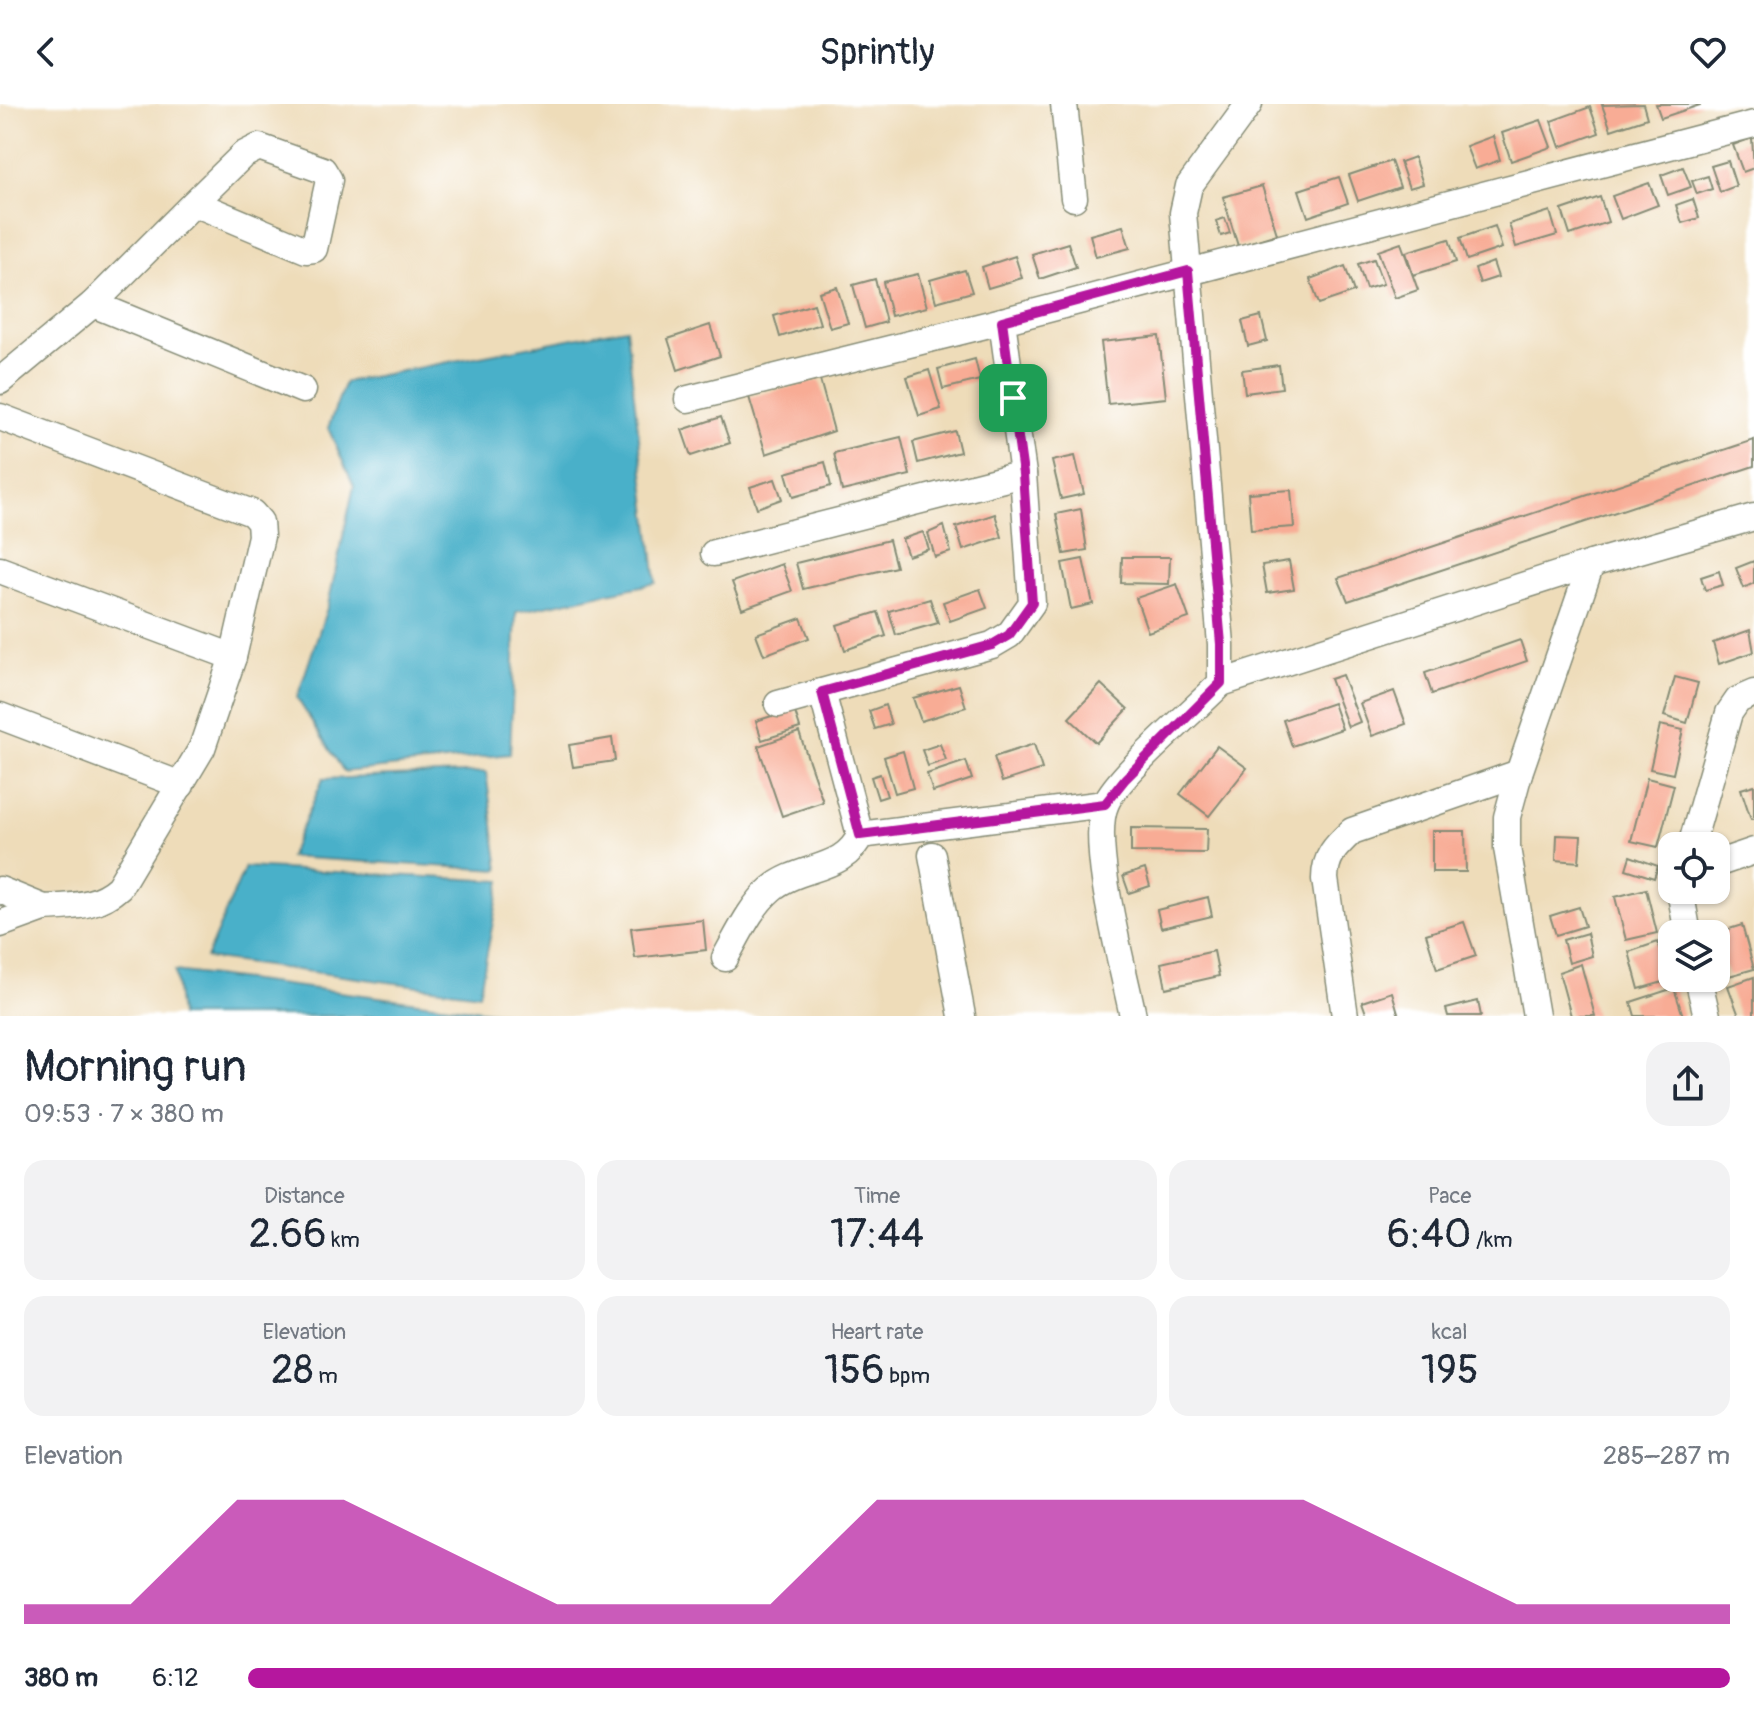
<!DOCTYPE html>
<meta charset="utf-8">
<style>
:root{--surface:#fff;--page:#f2f2f3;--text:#1f2937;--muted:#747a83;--accent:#b5179e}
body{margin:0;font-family:Pangolin,sans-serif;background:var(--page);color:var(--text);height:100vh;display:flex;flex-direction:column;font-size:30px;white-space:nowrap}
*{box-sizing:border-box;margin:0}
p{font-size:26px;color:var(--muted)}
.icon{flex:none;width:44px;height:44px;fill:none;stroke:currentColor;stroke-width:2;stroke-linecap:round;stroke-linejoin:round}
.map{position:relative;height:912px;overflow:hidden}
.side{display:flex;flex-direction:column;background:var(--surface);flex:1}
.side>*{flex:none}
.buttons{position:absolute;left:1658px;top:728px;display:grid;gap:16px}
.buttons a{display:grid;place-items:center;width:72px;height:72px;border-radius:16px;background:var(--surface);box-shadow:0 2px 6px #0004;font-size:40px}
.pin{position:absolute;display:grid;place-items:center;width:68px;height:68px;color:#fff;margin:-34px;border-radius:16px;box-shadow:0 4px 12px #0006}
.round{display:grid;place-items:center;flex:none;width:84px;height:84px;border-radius:24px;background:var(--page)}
.headline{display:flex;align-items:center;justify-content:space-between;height:136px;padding:0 24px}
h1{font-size:44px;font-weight:600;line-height:60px}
.stats{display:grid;grid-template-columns:repeat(3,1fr);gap:12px;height:136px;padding:8px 24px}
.stats div{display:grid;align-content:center;border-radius:20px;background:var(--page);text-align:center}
.stats b{font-size:40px;font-weight:600}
.stats small{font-size:22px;font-weight:400}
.stats p{font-size:22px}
.chart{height:224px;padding:16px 24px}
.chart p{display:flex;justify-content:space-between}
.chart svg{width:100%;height:144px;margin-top:8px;fill:var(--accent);opacity:.7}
ul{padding:0 24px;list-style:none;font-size:26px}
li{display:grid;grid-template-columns:128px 96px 1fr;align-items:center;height:60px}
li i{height:20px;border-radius:10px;background:var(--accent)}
header{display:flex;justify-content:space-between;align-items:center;height:104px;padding:0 24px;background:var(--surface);font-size:36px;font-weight:600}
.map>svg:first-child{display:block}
</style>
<header><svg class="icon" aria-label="back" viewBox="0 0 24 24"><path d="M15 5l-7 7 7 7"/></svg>Sprintly<svg class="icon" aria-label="heart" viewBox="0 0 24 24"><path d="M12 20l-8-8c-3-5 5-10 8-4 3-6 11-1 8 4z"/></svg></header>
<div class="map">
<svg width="1754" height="912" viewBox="0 0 1754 912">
<rect width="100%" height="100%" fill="#fff"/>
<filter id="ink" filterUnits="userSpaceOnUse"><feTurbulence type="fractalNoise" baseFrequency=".0125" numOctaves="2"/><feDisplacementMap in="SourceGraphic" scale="16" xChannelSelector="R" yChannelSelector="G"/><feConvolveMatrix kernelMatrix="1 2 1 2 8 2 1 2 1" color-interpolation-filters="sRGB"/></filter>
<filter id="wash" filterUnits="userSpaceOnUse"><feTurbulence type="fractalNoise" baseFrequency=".006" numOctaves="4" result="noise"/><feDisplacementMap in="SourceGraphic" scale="32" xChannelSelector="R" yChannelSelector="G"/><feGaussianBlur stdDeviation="1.8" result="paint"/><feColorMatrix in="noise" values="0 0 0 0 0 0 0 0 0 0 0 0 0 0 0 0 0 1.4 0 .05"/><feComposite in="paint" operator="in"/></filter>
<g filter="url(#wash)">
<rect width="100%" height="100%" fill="#eedcb9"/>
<g fill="#4ab0c9" stroke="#34767e" stroke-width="2">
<polygon points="626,224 656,479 516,508 510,650 344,668 297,594 328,501 354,382 328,324 345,278"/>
<polygon points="486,668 499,766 289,753 323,675"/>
<polygon points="245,763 501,777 479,890 206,854"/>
<polygon points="175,867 511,910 511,912 180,912"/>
</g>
<g id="blocks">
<g fill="#f8ac95">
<polygon points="1643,0 1647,14 1611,26 1602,1"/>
<polygon points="1656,0 1700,0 1700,1 1661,14"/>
<polygon points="1590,3 1599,29 1560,43 1551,17"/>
<polygon points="1541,16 1551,43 1511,57 1502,29"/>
<polygon points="1493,32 1500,56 1475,65 1466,42"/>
<polygon points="1752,34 1754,64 1743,68 1733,41"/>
<polygon points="1414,53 1423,80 1409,84 1400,58"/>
<polygon points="1391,57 1400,83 1358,97 1349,71"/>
<polygon points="1728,57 1736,82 1720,88 1711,62"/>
<polygon points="1683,63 1691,83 1668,91 1661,71"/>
<polygon points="1708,72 1712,85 1697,90 1692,77"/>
<polygon points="1339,73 1348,99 1308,113 1299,86"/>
<polygon points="1649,79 1658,101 1621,115 1612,92"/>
<polygon points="1262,82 1277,130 1238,142 1223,93"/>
<polygon points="1600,93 1608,118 1570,131 1562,106"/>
<polygon points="1693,95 1699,114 1682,119 1676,101"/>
<polygon points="1550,107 1557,131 1516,143 1509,120"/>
<polygon points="1225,114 1230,129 1221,132 1216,117"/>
<polygon points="1123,122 1130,144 1096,153 1090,131"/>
<polygon points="1495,122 1502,144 1467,156 1460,134"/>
<polygon points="1449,135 1456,158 1413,171 1406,148"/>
<polygon points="1068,139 1076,163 1040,175 1032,150"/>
<polygon points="1401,139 1418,186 1395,194 1378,147"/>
<polygon points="1015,152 1022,174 988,184 982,163"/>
<polygon points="1374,155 1383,180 1366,185 1358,160"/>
<polygon points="1493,158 1498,173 1480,179 1475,165"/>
<polygon points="1345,162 1354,188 1319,200 1310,175"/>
<polygon points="965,166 972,188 936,198 930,176"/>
<polygon points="918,170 927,203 891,212 883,178"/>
<polygon points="875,175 886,218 865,224 853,181"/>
<polygon points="837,183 848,219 830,224 819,188"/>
<polygon points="814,200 820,220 780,233 774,212"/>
<polygon points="1261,212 1267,237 1248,242 1242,217"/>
<polygon points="710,221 720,252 678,266 668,235"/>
<polygon points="1159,232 1166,294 1108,300 1101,238"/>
<polygon points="975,255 980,276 943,285 938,265"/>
<polygon points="1279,261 1282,284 1245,289 1242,266"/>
<polygon points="929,266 941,305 919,312 907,273"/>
<polygon points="820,276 834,327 766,350 749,293"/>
<polygon points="721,313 730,339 691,352 682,326"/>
<polygon points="955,327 960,348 918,359 913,338"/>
<polygon points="901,333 910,371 842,387 834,349"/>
<polygon points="1754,336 1754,362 1348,497 1338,474"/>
<polygon points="1075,352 1084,390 1061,395 1052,357"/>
<polygon points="825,358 831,382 793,393 786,369"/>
<polygon points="775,375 782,395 757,404 750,383"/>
<polygon points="1291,386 1294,423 1251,426 1248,389"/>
<polygon points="1081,405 1087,446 1064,450 1056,410"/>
<polygon points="995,410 1002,433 963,446 956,423"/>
<polygon points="944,422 951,448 935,453 928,429"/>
<polygon points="923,428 929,445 908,452 902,435"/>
<polygon points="889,436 896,463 803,485 796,459"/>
<polygon points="1122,453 1170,453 1169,480 1121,479"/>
<polygon points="1083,455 1093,500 1071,505 1062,459"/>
<polygon points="1289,457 1294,485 1267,489 1262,461"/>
<polygon points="1754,457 1754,479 1744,484 1736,464"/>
<polygon points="782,460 792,487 742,505 732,478"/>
<polygon points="1719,467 1723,481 1705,486 1701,473"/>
<polygon points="1177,480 1189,514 1148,528 1136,494"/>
<polygon points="980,485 987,504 950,517 943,498"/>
<polygon points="930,495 938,519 896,531 889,507"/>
<polygon points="878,508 886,532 845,546 837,521"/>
<polygon points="801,514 809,534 764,551 756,530"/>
<polygon points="1750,526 1754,548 1719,560 1713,539"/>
<polygon points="1520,536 1527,557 1432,590 1425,569"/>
<polygon points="1342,571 1360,618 1348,623 1330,575"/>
<polygon points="1675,573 1698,579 1687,619 1664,612"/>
<polygon points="1101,580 1128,605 1096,639 1069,614"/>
<polygon points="959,581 966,603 921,617 913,594"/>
<polygon points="1394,587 1406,620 1372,632 1360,599"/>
<polygon points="1333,599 1342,625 1292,642 1283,616"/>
<polygon points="885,601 891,620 875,625 869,607"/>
<polygon points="794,605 800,624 762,636 756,617"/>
<polygon points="1660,621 1683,626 1673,670 1650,665"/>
<polygon points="799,628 823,698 782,712 758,642"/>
<polygon points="612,634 615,657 573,663 569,641"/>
<polygon points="940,640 946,656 928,662 922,646"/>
<polygon points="1034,640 1042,665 1002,678 994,653"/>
<polygon points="1217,642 1247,664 1209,712 1180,690"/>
<polygon points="903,647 913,684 895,689 884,653"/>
<polygon points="966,657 972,675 933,688 927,670"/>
<polygon points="880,670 887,692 878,695 871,673"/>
<polygon points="1647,674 1674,681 1658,743 1631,737"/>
<polygon points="1754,681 1754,715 1751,715 1741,685"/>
<polygon points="1131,724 1207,725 1206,749 1131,748"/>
<polygon points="1432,727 1465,727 1466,768 1432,768"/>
<polygon points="1557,731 1581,732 1579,758 1556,756"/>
<polygon points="1630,752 1658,762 1654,774 1626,765"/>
<polygon points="1145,765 1150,782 1129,789 1123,772"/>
<polygon points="1646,785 1657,829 1626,836 1615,793"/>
<polygon points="1208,793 1212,812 1161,824 1157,806"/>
<polygon points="1579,803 1585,822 1556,831 1550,812"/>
<polygon points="703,816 706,846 635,854 631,824"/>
<polygon points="1464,818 1476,852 1437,865 1426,830"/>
<polygon points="1742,821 1754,865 1729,872 1716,842 1716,829"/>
<polygon points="1587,829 1592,852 1569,859 1563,836"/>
<polygon points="1658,838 1670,876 1639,885 1629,848"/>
<polygon points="1214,847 1219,872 1166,884 1161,859"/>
<polygon points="1581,860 1595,912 1571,912 1559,868"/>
<polygon points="1754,873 1754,912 1739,912 1728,882"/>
<polygon points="1674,884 1683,912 1635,912 1631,898"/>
<polygon points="1392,888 1399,912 1367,912 1362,898"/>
<polygon points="1478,897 1481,912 1448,912 1446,905"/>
</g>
</g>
</g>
<g filter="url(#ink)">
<use href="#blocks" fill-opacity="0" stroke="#868c76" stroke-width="2"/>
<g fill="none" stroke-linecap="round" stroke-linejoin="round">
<defs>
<g id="minor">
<polyline points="1064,0 1074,94"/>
<polyline points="93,200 303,286"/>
<polyline points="0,277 93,200 194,99 306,146 314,145 329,76 323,66 259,43 243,51 194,99"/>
<polyline points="688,295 1002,217 1754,20"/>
<path d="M0 313 252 409 260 418 261 432 233 553 202 644 119 783C97 803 73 802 44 804"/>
<polyline points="714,449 1023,370"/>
<polyline points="0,466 233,553"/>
<polyline points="1221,579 1591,460 1754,413"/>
<polyline points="822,588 860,731"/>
<polyline points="778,600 992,541 1009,531 1032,499 1023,370 1002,217"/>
<polyline points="0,612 181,681"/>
<polyline points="1691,742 1729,609 1738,596 1754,589"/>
<polyline points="932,751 962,912"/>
<polyline points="1716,760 1754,747"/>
<polyline points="0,786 44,804 0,820"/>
<polyline points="1680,786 1688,830"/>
<path d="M725 854C738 831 751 802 771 785 799 761 846 767 860 731L1105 700"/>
<polyline points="1698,874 1707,912"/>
<path d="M1133 912C1124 867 1088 737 1106 699 1118 671 1196 605 1221 579V540L1183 109 1189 82 1249 0"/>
<path d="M1345 912 1325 775C1325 752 1336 742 1352 727L1519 669"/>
<polyline points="1536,912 1507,744 1507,713 1519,669 1591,460"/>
</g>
</defs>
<use href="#minor" stroke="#868c76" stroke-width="29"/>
<use href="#minor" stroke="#fff" stroke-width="26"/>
</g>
</g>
<g fill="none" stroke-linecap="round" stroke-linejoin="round" filter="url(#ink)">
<defs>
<polygon id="route" points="1188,167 1221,540 1221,579 1125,675 1105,700 860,731 822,588 992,541 1009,531 1032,499 1023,370 1002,217"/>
</defs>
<use href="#route" stroke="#fff" stroke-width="16"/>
<use href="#route" stroke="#b5179e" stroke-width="10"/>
</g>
</svg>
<div class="buttons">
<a><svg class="icon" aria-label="locate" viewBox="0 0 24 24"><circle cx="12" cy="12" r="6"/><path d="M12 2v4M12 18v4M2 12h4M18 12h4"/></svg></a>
<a><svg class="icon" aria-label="layers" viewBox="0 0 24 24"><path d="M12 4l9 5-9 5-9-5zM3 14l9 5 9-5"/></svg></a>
</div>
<div class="pin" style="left:1013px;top:294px;background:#1e9e55"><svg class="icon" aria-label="arrive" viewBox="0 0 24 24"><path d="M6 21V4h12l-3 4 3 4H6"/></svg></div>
</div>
<section class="side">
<div class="headline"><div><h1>Morning run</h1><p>09:53 · 7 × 380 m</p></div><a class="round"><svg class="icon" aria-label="share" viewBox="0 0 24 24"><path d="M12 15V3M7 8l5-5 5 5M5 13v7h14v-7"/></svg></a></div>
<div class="stats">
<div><p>Distance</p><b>2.66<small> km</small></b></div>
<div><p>Time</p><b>17:44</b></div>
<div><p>Pace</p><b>6:40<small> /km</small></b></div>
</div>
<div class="stats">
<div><p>Elevation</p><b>28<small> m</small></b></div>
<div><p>Heart rate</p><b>156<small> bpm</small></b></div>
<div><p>kcal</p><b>195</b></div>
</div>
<div class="chart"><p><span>Elevation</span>285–287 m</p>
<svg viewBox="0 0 160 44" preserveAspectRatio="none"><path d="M0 44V38L10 38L20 6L30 6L40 22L50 38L60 38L70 38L80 6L90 6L100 6L110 6L120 6L130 22L140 38L150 38L160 38V44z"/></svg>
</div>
<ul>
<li><b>380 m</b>6:12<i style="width:100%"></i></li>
</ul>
</section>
